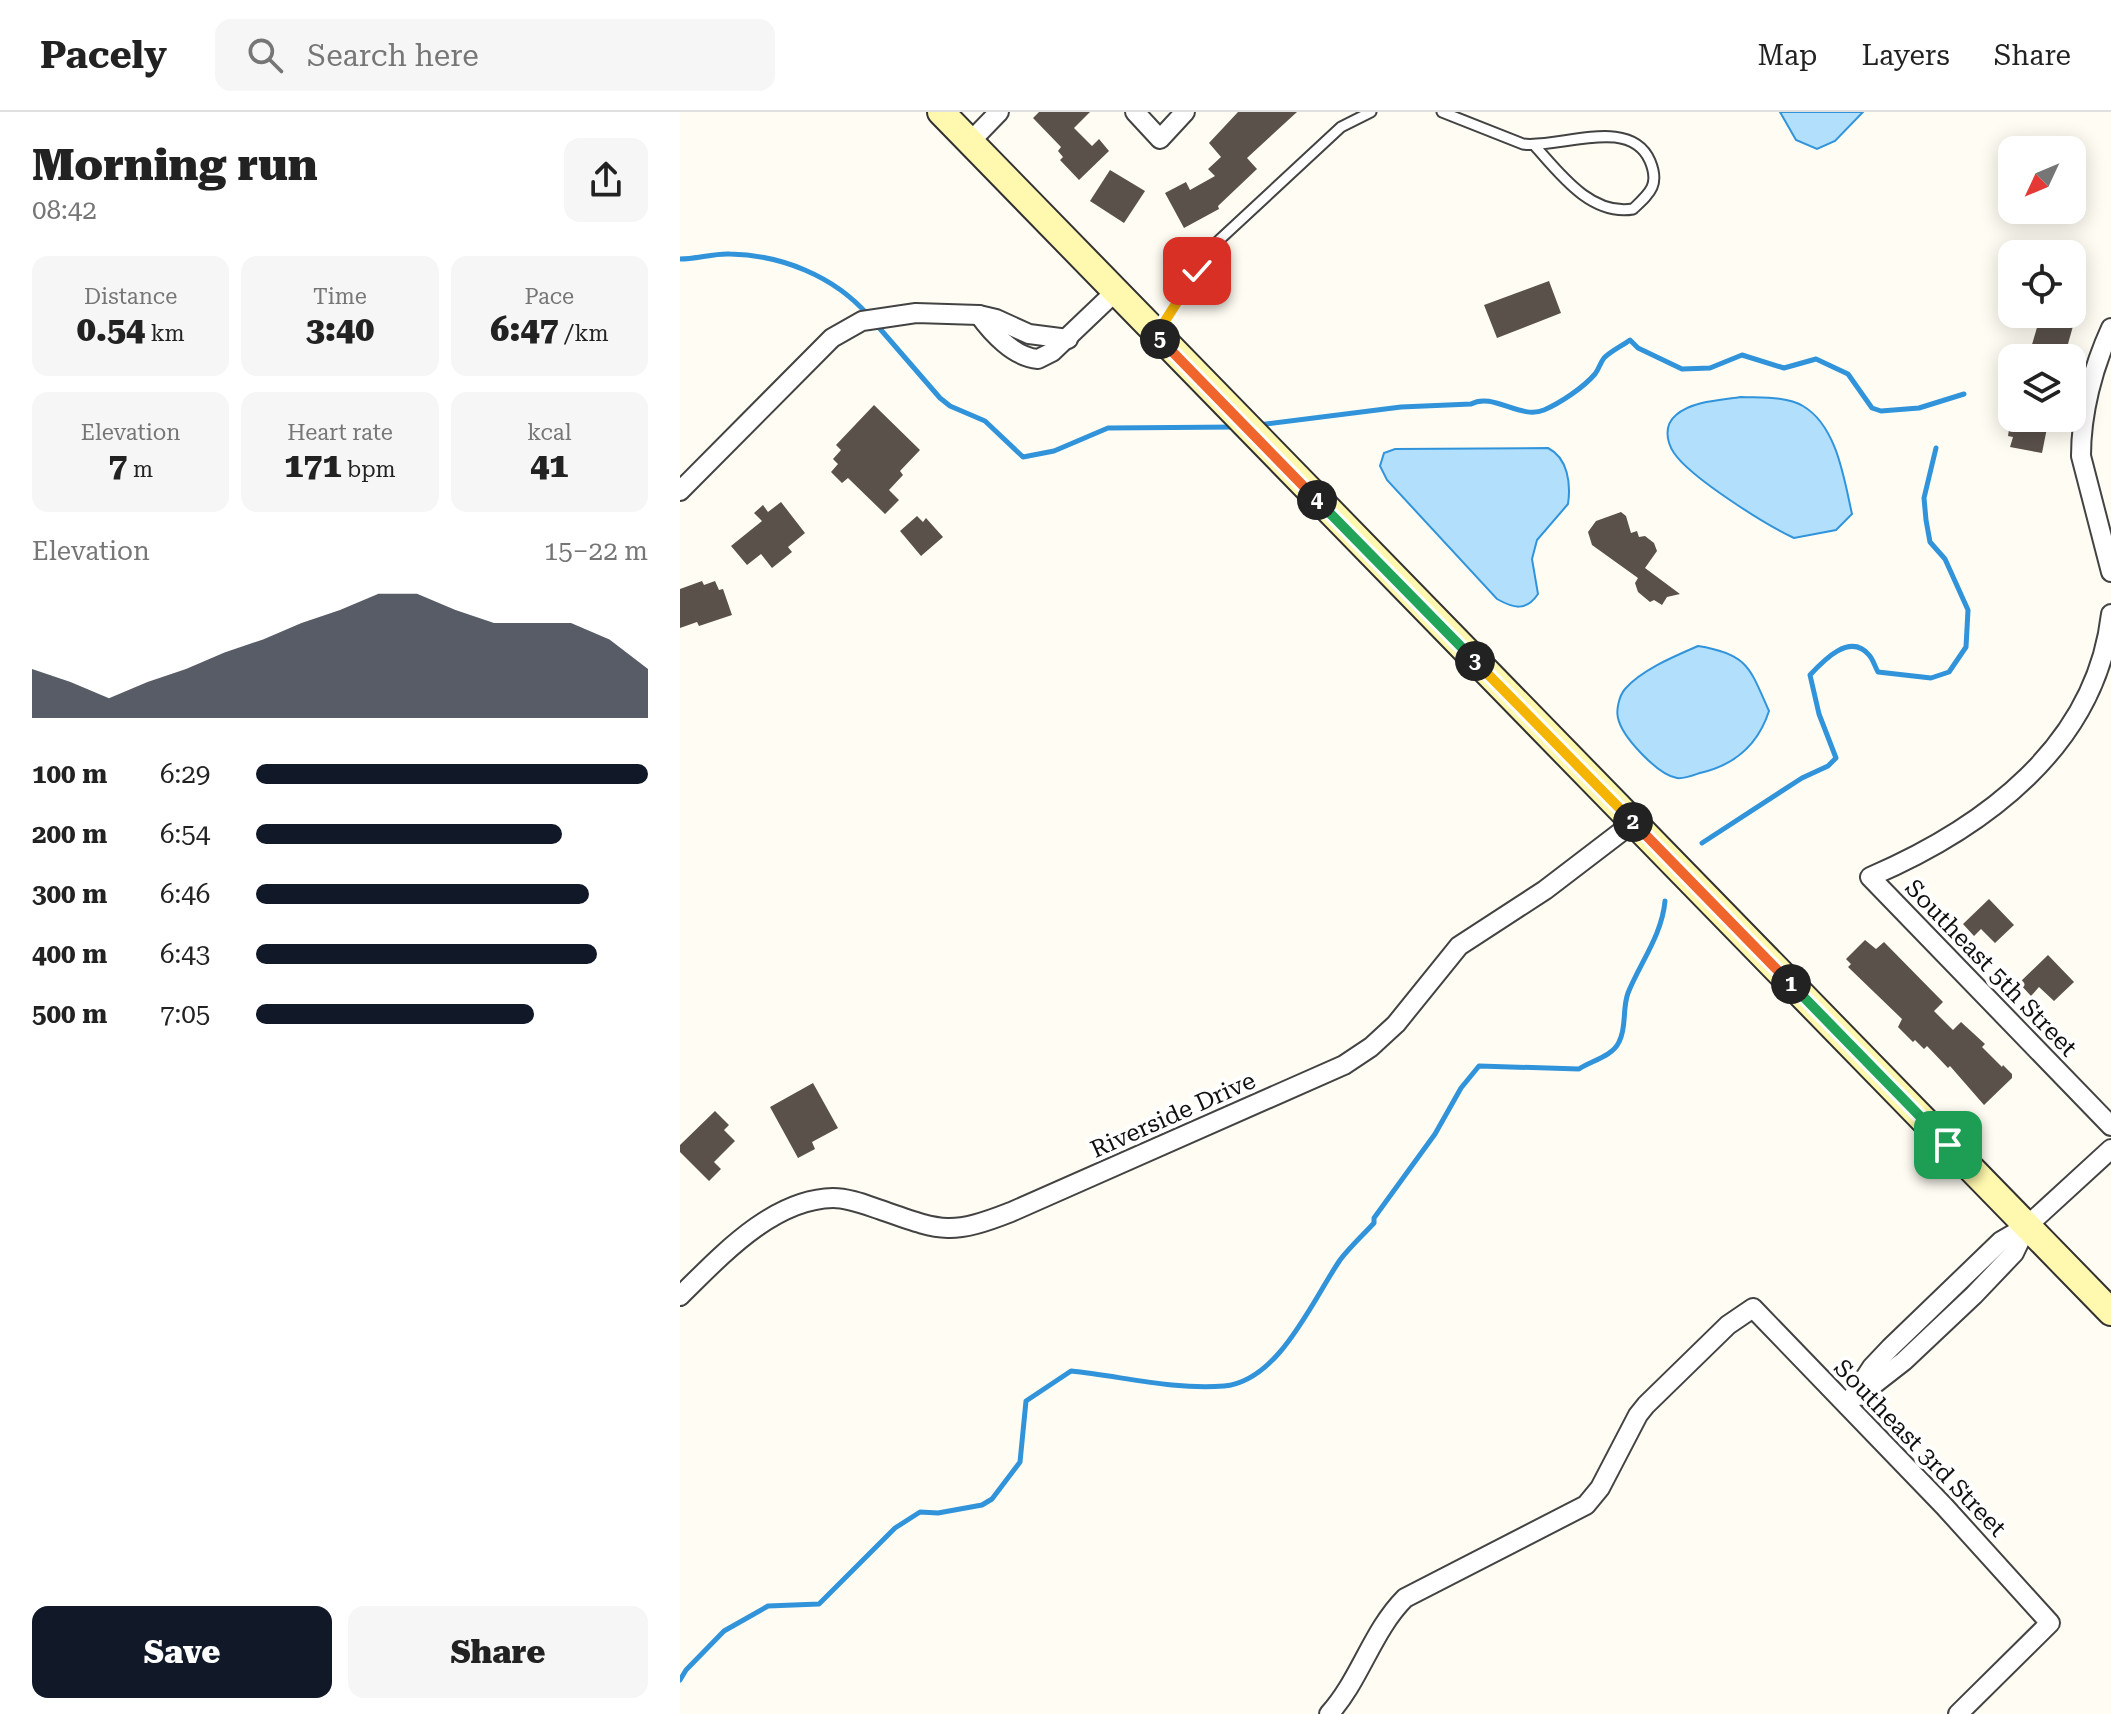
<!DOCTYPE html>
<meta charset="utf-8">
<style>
:root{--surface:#fff;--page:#f6f6f6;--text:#222;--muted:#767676;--line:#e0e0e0;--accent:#111827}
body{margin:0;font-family:"Roboto Serif",serif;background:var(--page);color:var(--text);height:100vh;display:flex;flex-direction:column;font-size:30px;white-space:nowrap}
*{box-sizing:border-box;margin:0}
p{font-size:26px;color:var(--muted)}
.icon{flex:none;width:44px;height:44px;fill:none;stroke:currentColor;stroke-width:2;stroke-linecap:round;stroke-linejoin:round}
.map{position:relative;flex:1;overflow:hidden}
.details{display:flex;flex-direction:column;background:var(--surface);width:680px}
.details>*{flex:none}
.needle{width:52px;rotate:226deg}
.controls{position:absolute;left:1318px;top:24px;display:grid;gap:16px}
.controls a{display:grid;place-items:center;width:88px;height:88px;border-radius:16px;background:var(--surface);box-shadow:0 4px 20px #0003;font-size:40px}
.pin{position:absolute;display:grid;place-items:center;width:68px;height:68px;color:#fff;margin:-34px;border-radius:16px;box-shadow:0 4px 12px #0006}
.km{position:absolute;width:40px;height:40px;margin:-20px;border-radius:50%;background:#222;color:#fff;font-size:22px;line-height:40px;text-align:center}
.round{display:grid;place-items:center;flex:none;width:84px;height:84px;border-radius:16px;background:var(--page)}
.head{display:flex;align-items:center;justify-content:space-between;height:136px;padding:0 32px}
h1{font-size:44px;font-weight:800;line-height:60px}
.figures{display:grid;grid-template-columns:repeat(3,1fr);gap:12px;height:136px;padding:8px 32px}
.figures div{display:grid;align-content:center;border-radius:16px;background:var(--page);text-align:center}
.figures b{font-size:34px;font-weight:800}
.figures small{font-size:22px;font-weight:400}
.figures p{font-size:22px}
.chart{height:224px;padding:16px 32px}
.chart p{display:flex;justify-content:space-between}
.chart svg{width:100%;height:144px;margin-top:8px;fill:var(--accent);opacity:.7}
.cta{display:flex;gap:16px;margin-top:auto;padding:16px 32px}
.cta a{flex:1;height:92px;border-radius:16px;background:var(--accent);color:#fff;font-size:32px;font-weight:800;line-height:92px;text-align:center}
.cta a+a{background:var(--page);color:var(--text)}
ul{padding:0 32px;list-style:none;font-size:26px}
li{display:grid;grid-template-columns:128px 96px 1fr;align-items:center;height:60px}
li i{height:20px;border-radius:10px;background:var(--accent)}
header{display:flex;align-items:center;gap:48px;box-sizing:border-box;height:112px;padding:0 40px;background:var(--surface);border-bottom:2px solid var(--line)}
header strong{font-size:38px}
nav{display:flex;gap:44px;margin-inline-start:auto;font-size:28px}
.search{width:560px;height:72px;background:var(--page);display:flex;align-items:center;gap:20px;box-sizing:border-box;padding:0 28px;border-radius:16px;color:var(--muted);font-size:30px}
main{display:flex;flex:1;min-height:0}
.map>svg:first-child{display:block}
</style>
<header>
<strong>Pacely</strong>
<div class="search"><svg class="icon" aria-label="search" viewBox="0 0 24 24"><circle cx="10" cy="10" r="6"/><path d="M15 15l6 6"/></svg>Search here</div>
<nav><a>Map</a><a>Layers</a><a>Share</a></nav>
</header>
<main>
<section class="details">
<div class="head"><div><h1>Morning run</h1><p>08:42</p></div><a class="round"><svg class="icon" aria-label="share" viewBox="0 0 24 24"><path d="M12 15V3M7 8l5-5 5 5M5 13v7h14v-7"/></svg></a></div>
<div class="figures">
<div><p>Distance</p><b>0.54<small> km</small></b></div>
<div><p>Time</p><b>3:40</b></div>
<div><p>Pace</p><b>6:47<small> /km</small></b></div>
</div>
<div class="figures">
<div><p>Elevation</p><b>7<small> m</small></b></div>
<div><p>Heart rate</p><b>171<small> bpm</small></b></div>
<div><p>kcal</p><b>41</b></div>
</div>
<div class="chart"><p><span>Elevation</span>15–22 m</p>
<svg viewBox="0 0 160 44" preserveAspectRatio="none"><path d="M0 44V29L10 33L20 38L30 33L40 29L50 24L60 20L70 15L80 11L90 6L100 6L110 11L120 15L130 15L140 15L150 20L160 29V44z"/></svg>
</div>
<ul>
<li><b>100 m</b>6:29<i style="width:100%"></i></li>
<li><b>200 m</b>6:54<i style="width:78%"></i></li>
<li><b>300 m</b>6:46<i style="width:85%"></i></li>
<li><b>400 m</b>6:43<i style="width:87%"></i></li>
<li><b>500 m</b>7:05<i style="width:71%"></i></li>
</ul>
<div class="cta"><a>Save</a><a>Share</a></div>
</section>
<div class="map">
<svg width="1431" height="1602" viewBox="0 0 1431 1602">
<rect width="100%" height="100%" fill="#fffdf3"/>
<g fill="#b2dffc" stroke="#3194db" stroke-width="2">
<polygon points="1100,0 1183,0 1155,29 1137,37 1116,28"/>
<path d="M1061 285C1080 286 1106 284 1123 294 1157 314 1164 367 1172 402L1156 418 1114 426C1086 413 1011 366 994 341 986 329 984 313 996 303 1012 289 1041 288 1061 285Z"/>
<path d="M868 336C888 346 891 372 888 392L857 428 852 447 858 482C846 500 833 496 817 487L707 368 700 354 704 341 715 337Z"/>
<path d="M1018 534C1069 542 1070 557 1089 599 1078 633 1055 653 1020 661 1014 663 1004 667 997 666 978 663 942 625 938 606 936 598 939 584 945 577 961 558 995 544 1018 534Z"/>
</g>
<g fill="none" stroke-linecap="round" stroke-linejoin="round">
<g stroke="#3194db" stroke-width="5">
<path d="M0 147C16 147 35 141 50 142 101 143 154 164 188 203"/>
<polyline points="195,211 260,286 270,294 305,309 343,345 374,339 428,316 556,315"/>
<path d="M578 313 721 295 791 292C813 280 840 308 864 298 880 291 903 276 915 262 919 257 920 251 924 246 931 239 942 234 950 228L958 236 1002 257 1030 256 1062 243 1104 256 1136 247 1168 262 1192 296 1201 299 1239 296 1284 282"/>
<path d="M1022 731 1122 666 1148 654 1156 646 1139 602 1130 563C1143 549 1170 520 1189 543 1193 547 1195 555 1198 560L1251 566 1269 560 1286 535 1288 498 1265 447 1250 430 1246 408 1244 386 1256 336"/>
<path d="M0 1568 6 1558 44 1519 88 1494 139 1492 215 1416 240 1400 258 1401 302 1393 312 1387 340 1350 346 1289 391 1259C441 1264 492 1278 544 1274 599 1269 632 1189 660 1148 670 1135 683 1123 694 1111V1106L755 1022 781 976 799 954 899 957C910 949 932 945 939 930 947 915 942 897 948 881 960 851 982 823 985 789"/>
</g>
</g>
<g fill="#5a514b">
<polygon points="359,0 410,0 394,16 412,34 419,27 429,39 399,68 380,48 383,45 378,39 381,35 353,6"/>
<polygon points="558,0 617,0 567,46 577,57 538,94 539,97 504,116 485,81 506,70 510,78 535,64 528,57 541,45 529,31"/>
<polygon points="430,58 465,79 444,111 410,89"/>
<polygon points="869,169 881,201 817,226 804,193"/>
<polygon points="1361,202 1379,202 1395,207 1384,246 1348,246"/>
<polygon points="194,293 240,338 220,359 223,363 209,378 219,388 205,402 168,366 162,371 151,360 158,352 153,347 161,338 156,333"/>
<polygon points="1337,306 1369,306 1362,341 1330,335 1333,325 1328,324 1330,311 1336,313"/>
<polygon points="101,390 125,421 108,435 112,440 92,456 81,442 67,453 51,434 82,409 74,401 83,393 88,400"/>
<polygon points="941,400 946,404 951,421 957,419 959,425 965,424 974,431 977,439 965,456 1000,482 987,485 982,493 974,488 970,490 958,480 955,471 958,466 912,433 908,420 916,409"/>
<polygon points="237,404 243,410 246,406 263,425 241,444 220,419"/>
<polygon points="22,469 24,473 35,469 39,478 43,477 52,503 19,514 17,510 0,516 0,477"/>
<polygon points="1309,787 1334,813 1315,831 1301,817 1294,824 1283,812"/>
<polygon points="1185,828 1196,837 1204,830 1263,890 1254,899 1273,918 1281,910 1305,932 1302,935 1322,955 1323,953 1332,962 1332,966 1304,993 1270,954 1268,956 1247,934 1244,937 1235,928 1233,930 1218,915 1222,907 1168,855 1171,852 1166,847"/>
<polygon points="1368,843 1394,870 1374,889 1359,875 1351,884 1339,871"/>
<polygon points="133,971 158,1016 132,1030 135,1037 118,1046 90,995"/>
<polygon points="35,999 49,1013 44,1018 55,1029 34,1050 41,1057 29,1069 0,1040 0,1033"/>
</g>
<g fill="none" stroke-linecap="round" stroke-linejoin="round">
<defs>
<g id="lane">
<path d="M762 0 843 32C879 37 950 3 970 49 980 73 970 81 953 97 911 104 880 62 855 34"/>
<polyline points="478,220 536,131 661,15 691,0"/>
</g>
<g id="street">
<polyline points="455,0 480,27 505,0"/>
<polyline points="290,30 319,0"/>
<path d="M299 203C312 221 334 245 358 247L372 240 435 180"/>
<path d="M1431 216C1413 255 1401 301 1401 344L1431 460"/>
<polyline points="0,379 152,226 182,209 236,201 299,203 316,207 349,222 388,227"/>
<path d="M1431 502C1416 634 1304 716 1190 765L1431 1014"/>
<path d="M0 1184C40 1145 92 1087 153 1086 169 1086 186 1093 201 1098 261 1119 270 1124 331 1100L664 953 691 935 716 912 779 834 865 778 954 710"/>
<polyline points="1179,1284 1224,1249 1294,1183 1334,1141 1347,1114"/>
<polyline points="1167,1293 1192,1255 1210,1236 1321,1129 1347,1114 1431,1037"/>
<path d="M649 1602C680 1568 692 1519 725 1486L906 1393 920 1376 958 1303 966 1293 1048 1213 1073 1196 1264 1394 1370 1511 1278 1602"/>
</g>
<polyline id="secondary" points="261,0 1431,1200"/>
</defs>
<use href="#lane" stroke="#434343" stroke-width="13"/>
<use href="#street" stroke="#434343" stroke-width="22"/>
<use href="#secondary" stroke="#323232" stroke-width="30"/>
<use href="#lane" stroke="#fff" stroke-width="9"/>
<use href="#street" stroke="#fff" stroke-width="18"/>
<use href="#secondary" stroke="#fff8ae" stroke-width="26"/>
</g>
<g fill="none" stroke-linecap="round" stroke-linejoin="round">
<defs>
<polyline id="split-1" points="1111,872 1268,1033"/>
<polyline id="split-2" points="953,710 1111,872"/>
<polyline id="split-3" points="795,549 953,710"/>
<polyline id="split-4" points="637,388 795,549"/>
<polyline id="split-5" points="480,227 637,388"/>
<polyline id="split-6" points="480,227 476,223 517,159"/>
</defs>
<use href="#split-1" stroke="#fff" stroke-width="16"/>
<use href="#split-2" stroke="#fff" stroke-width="16"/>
<use href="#split-3" stroke="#fff" stroke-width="16"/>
<use href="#split-4" stroke="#fff" stroke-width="16"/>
<use href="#split-5" stroke="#fff" stroke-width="16"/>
<use href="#split-6" stroke="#fff" stroke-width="16"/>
<use href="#split-1" stroke="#22a559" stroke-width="10"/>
<use href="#split-2" stroke="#f0652b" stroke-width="10"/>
<use href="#split-3" stroke="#f5b400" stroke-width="10"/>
<use href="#split-4" stroke="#22a559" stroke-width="10"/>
<use href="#split-5" stroke="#f0652b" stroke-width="10"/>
<use href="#split-6" stroke="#f5b400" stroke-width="10"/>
</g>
<g text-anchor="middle" stroke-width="8" stroke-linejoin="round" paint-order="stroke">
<g font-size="24" fill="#101010" stroke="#fff">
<text transform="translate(1311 856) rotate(46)" y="8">Southeast 5th Street</text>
<text transform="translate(493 1003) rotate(-24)" y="8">Riverside Drive</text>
<text transform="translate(1240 1336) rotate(46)" y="8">Southeast 3rd Street</text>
</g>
</g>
</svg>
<div class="controls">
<a><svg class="needle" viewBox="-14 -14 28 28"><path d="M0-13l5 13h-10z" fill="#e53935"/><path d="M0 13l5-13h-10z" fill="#767676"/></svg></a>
<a><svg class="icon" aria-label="locate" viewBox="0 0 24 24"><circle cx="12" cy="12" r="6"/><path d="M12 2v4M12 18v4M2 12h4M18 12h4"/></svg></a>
<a><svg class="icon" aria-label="layers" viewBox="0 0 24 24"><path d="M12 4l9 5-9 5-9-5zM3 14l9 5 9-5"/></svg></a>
</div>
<div class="pin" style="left:1268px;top:1033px;background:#1e9e55"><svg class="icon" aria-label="arrive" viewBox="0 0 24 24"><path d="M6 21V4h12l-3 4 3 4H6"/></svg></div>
<div class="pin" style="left:517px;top:159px;background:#d93025"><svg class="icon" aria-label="check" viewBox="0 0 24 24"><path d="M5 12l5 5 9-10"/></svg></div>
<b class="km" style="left:1111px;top:872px">1</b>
<b class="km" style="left:953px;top:710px">2</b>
<b class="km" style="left:795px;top:549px">3</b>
<b class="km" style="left:637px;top:388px">4</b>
<b class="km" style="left:480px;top:227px">5</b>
</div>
</main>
